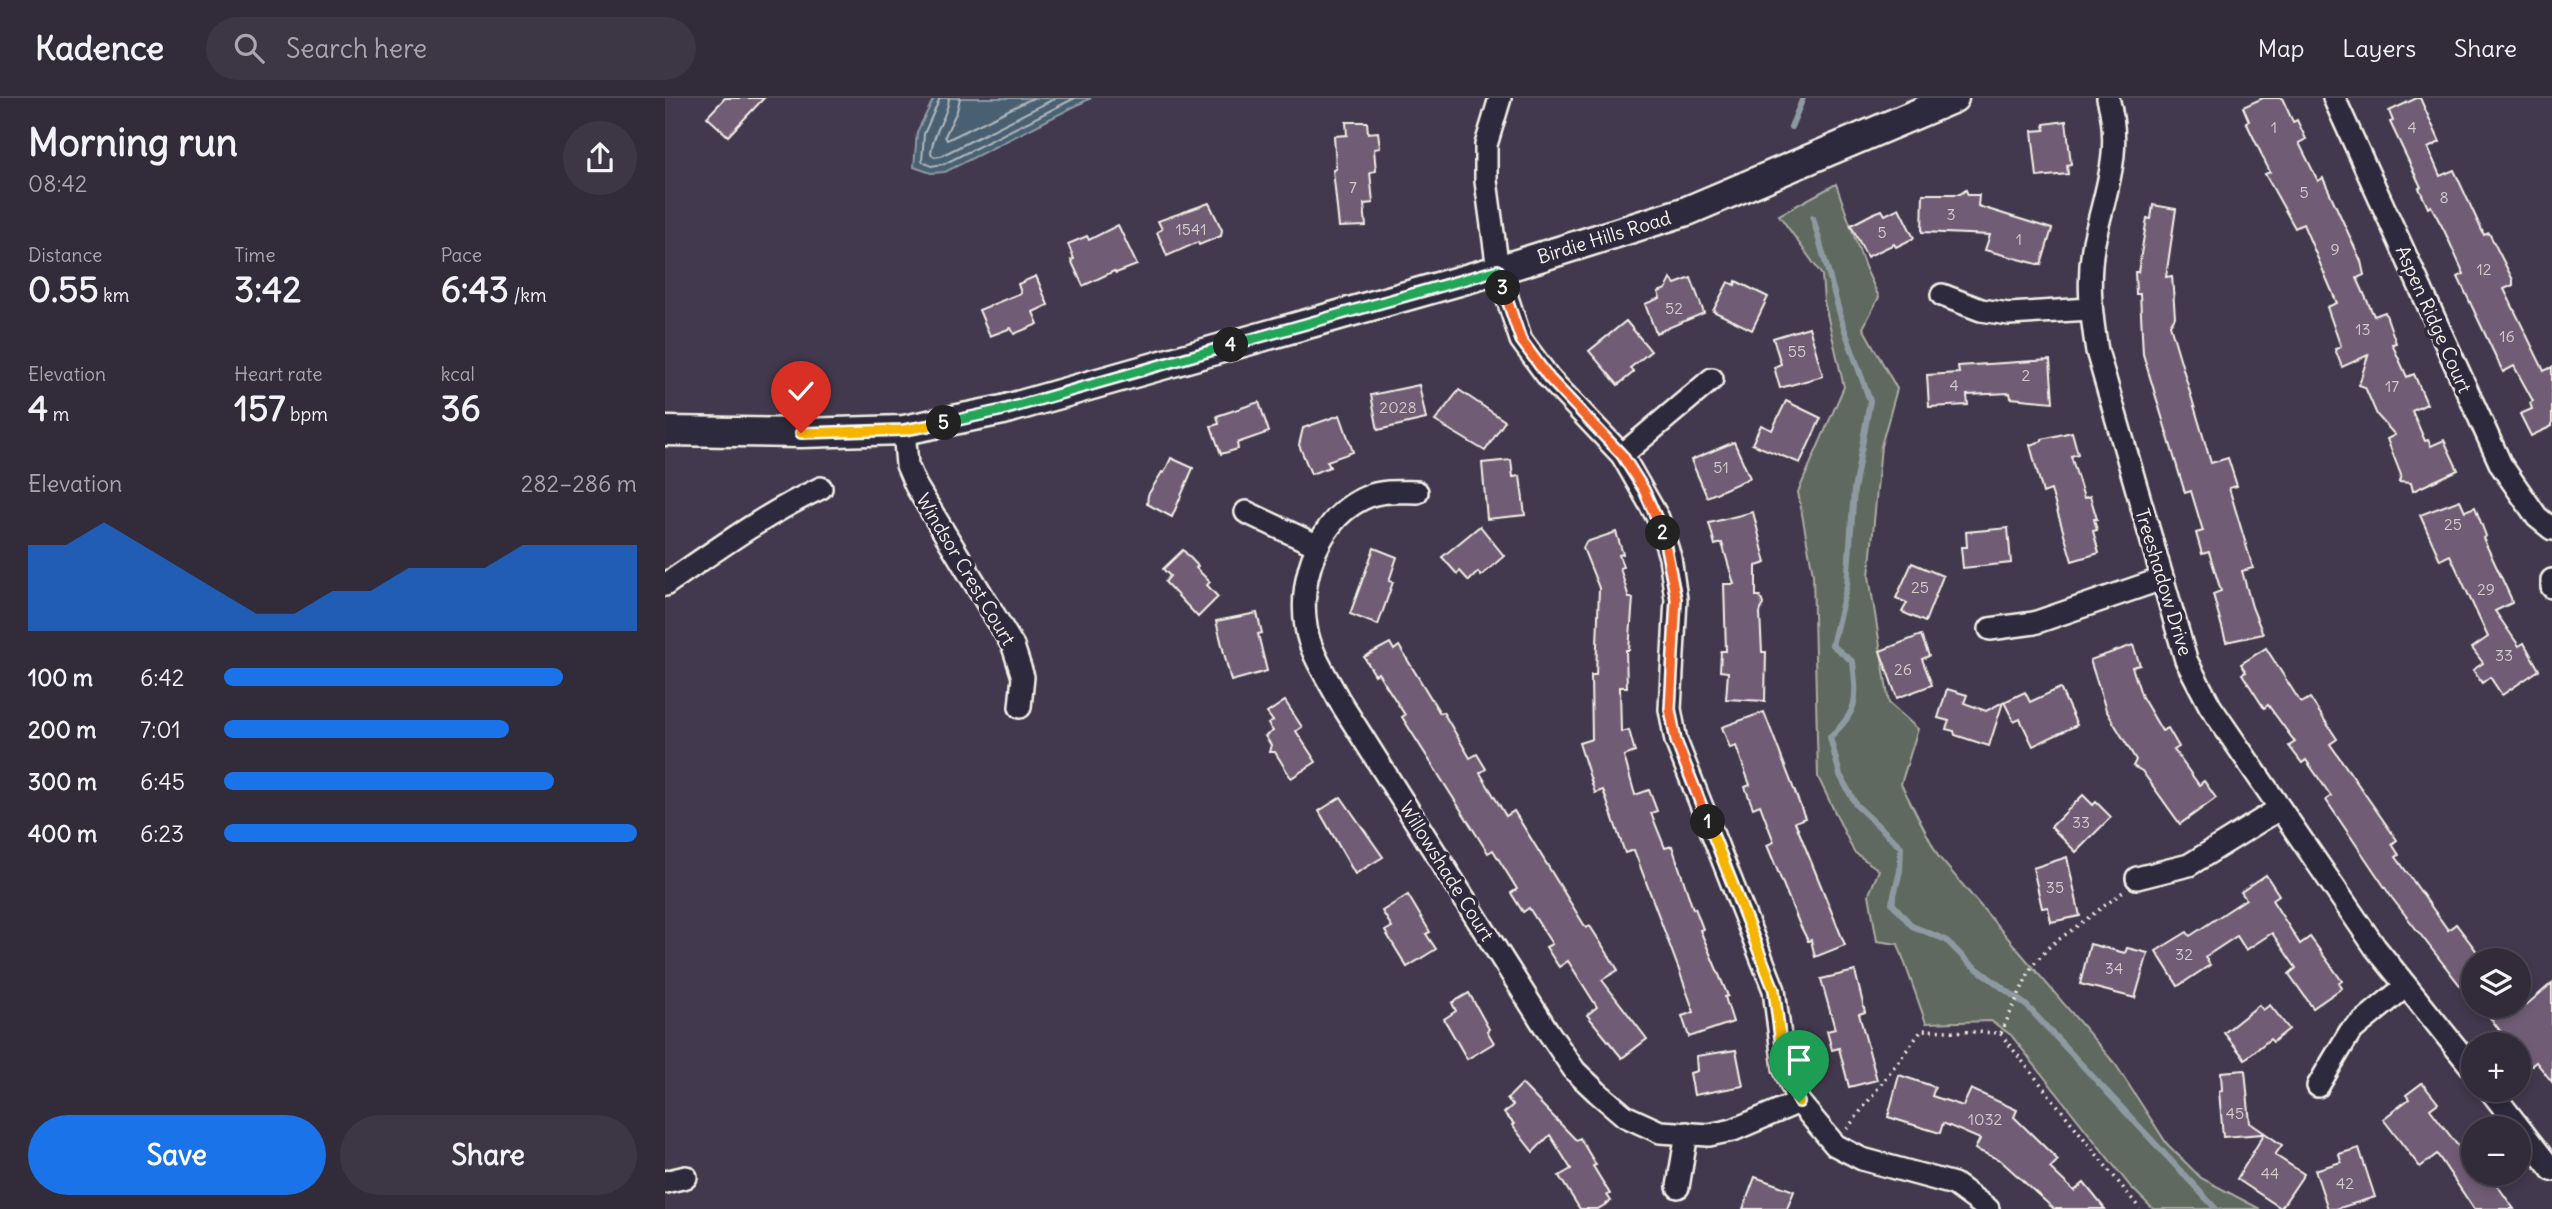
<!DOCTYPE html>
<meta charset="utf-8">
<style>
:root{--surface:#322b3a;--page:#3d3745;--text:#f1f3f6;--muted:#a8a7af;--line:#4d4754;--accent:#1a73e8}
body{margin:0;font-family:Delius,sans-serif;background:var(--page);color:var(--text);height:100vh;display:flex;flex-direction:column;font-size:26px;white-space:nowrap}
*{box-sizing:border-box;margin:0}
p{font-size:23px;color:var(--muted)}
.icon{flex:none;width:38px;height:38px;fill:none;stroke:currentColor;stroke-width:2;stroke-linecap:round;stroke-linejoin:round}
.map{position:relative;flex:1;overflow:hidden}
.panel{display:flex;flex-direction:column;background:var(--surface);width:665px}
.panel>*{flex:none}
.controls{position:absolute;left:1796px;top:850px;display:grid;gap:14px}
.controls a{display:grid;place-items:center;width:70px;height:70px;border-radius:50%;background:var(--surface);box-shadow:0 4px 10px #0003,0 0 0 2px var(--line);font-size:35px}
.pin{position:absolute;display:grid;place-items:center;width:60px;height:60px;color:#fff;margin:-72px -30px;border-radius:50% 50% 50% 0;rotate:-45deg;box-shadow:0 0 7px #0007}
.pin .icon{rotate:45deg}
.km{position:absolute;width:35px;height:35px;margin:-18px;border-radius:50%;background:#222;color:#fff;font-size:19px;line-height:35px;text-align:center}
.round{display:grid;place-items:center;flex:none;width:74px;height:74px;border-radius:37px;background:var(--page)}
.head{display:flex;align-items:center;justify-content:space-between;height:119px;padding:0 28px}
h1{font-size:38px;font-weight:700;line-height:52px}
.metrics{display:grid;grid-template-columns:repeat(3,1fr);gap:10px;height:119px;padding:7px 28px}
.metrics div{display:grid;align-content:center}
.metrics b{font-size:35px;font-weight:700}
.metrics small{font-size:19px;font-weight:400}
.metrics p{font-size:19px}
.chart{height:196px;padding:14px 28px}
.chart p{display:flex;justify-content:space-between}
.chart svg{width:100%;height:126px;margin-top:7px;fill:var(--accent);opacity:.7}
.cta{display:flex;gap:14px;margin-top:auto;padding:14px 28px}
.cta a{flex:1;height:80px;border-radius:42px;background:var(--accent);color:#fff;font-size:28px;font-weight:700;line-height:80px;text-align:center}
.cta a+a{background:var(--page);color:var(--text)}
ul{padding:0 28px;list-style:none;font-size:23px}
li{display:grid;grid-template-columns:112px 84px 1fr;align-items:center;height:52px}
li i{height:18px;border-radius:9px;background:var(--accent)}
header{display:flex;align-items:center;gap:42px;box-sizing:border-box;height:98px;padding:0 35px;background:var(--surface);border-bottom:2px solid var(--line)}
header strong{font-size:33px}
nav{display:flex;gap:38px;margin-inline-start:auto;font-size:24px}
.search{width:490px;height:63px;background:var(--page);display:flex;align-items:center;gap:18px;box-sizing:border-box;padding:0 24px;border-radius:38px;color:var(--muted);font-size:26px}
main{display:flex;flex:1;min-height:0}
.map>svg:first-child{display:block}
</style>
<header>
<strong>Kadence</strong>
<div class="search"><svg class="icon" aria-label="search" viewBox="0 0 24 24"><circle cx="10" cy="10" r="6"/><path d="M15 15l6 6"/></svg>Search here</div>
<nav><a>Map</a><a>Layers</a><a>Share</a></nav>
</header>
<main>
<section class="panel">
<div class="head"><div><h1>Morning run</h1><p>08:42</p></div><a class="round"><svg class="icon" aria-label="share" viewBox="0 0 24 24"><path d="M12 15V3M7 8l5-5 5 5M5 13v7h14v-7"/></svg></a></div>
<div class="metrics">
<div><p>Distance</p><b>0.55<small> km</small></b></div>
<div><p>Time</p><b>3:42</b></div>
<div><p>Pace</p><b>6:43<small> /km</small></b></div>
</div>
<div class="metrics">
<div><p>Elevation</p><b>4<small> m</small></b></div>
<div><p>Heart rate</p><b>157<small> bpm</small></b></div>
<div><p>kcal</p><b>36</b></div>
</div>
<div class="chart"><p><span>Elevation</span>282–286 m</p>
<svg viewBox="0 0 160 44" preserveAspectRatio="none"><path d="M0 44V14L10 14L20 6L30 14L40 22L50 30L60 38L70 38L80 30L90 30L100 22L110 22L120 22L130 14L140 14L150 14L160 14V44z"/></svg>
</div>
<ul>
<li><b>100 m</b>6:42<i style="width:82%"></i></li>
<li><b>200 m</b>7:01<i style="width:69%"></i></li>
<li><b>300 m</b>6:45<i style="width:80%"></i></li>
<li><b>400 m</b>6:23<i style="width:100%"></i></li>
</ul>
<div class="cta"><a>Save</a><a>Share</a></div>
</section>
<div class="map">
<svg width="1887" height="1111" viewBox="0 0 1887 1111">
<rect width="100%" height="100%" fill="#43394e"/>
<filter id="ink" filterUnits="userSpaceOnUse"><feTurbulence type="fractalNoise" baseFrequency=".0143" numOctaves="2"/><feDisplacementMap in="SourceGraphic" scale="14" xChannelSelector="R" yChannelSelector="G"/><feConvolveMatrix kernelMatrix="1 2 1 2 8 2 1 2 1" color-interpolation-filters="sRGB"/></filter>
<g filter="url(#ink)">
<polygon fill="#60695e" stroke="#aaada3" stroke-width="2" points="1171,86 1200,169 1214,199 1198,230 1232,291 1216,348 1204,478 1224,605 1253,631 1236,686 1273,758 1451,967 1502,1046 1536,1080 1595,1111 1488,1111 1465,1088 1346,937 1326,923 1261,925 1233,846 1212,843 1204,796 1214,772 1189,754 1153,679 1148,476 1133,394 1179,289 1159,203 1157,177 1114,117"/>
<polygon fill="#496073" stroke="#8d9aa2" stroke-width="2" points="269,0 426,0 280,74 266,75 249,69 252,34"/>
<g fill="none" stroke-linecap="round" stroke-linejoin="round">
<g stroke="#b0b7b9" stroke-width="2">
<polyline points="275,0 259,36 257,63 266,68 279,66 410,0"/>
<path d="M284 0C283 19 268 32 266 55L269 59 276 58 391 0"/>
<polyline points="295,0 292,13 280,38 282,42 368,0"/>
</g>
<g stroke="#8d9aa2" stroke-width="6">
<polyline points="1126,29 1138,0"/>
<path d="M1148 120 1178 227 1205 303 1189 392 1182 487 1167 547 1188 564C1192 601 1194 613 1165 639L1175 677 1191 707 1236 749 1235 773 1227 805 1247 828 1281 842 1303 864 1362 908 1551 1111"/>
</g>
</g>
<g fill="#715c74" stroke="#f4f1e8" stroke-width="2">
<polygon points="60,0 99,0 63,38 42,19"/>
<polygon points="1598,0 1617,0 1628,24 1632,22 1641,41 1634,45 1653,83 1658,80 1696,163 1699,177 1692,180 1709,218 1720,214 1731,245 1727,246 1742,279 1749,276 1762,306 1747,313 1760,343 1763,342 1766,348 1779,342 1793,372 1748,393 1746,385 1734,384 1736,377 1722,341 1730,337 1712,317 1700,289 1694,287 1703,257 1677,269 1670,251 1676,249 1662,209 1672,205 1638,126 1630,130 1600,76 1605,74 1581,24 1584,23 1578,9"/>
<polygon points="1752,0 1755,0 1775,44 1763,50 1775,78 1789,72 1819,137 1824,135 1848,182 1848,187 1839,191 1879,273 1887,269 1887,328 1866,338 1855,316 1867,311 1865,305 1868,303 1849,268 1838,274 1793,179 1799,176 1779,132 1766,108 1763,110 1754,90 1756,89 1725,24 1728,23 1724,13"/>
<polygon points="1401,23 1406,66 1402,67 1403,76 1372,79 1367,33 1380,32 1379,26"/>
<polygon points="681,24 702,24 703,35 713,34 715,50 709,51 711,73 705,74 708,105 699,106 701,128 674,129 668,72 671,71 669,38 682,37"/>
<polygon points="1301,92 1303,97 1314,97 1313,108 1387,131 1376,167 1320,152 1325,137 1257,134 1258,96 1295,96"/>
<polygon points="544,105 557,132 556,138 534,147 533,144 502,158 492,134 497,131 493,123"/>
<polygon points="1488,107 1511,111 1501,179 1507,178 1510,219 1505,227 1546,365 1563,360 1572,388 1564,390 1588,470 1577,473 1587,509 1598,536 1561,544 1548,496 1556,493 1544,454 1537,456 1531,435 1538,433 1526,393 1520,395 1478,256 1475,196 1471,196 1470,174 1473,174 1482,120 1486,121"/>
<polygon points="1234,110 1249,140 1231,149 1229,146 1202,159 1186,127 1207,116 1217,112 1220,117"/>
<polygon points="453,127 472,167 451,175 449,173 418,188 406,162 409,161 403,146 422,138 424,142"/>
<polygon points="371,178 383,207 368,214 373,226 349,236 346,230 325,238 314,212 356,195 353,186"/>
<polygon points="1026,180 1039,215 991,235 980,206 995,200 993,194 1001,191 1006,181 1010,186"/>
<polygon points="1071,183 1103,199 1087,232 1048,213 1063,184 1070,187"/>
<polygon points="961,223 986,253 965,270 969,274 953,287 924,253"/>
<polygon points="1144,229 1158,278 1115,290 1109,269 1116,266 1108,240"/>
<polygon points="1385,262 1388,304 1346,300 1345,295 1302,297 1303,307 1264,309 1262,277 1294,275 1293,268"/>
<polygon points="754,287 761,321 713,332 706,297"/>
<polygon points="794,292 840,323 820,353 770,323"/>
<polygon points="1121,303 1156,320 1135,365 1087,346 1096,327 1107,332"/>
<polygon points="594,304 604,334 572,345 573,351 556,356 546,328 554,326 552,318"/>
<polygon points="675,317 688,354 662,363 665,369 646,376 634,347 638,330"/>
<polygon points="1407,334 1413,356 1406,358 1419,400 1425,398 1432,421 1429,421 1432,432 1428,433 1434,455 1407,463 1386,392 1378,395 1365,347 1377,343 1377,341"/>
<polygon points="1069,344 1085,380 1042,399 1026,362"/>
<polygon points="506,360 528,370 507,419 482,406 483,397 497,374 499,375"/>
<polygon points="846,362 848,379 855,378 860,417 822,421 817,365"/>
<polygon points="1795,402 1800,413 1810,409 1821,438 1818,440 1846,500 1847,505 1830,513 1854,548 1859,545 1874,572 1837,597 1825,579 1817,585 1808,572 1818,565 1807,550 1823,539 1785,457 1775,462 1755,417"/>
<polygon points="1088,414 1101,465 1091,468 1091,498 1095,498 1098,506 1095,515 1097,554 1101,554 1100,603 1061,601 1063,574 1055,573 1056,553 1061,553 1059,486 1069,486 1057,445 1050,447 1044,425"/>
<polygon points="815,428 839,458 816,478 813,474 804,483 795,473 792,476 777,459"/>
<polygon points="1343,430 1346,465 1298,470 1296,449 1302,449 1301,434"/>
<polygon points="951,434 958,456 954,457 958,469 955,470 964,500 968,500 964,552 961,552 962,589 955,589 956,634 964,632 970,654 959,658 970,697 984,692 992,713 986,715 1000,750 1007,748 1028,811 1030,810 1038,831 1035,832 1063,898 1060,899 1068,924 1024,939 1017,918 1029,914 1014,872 969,752 960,755 938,692 930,695 914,645 927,641 926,577 931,577 934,490 918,450 921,444"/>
<polygon points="709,450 732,459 724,483 728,484 713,527 685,516"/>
<polygon points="518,452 533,468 531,470 545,484 542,487 553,499 533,519 500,484 505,478 498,471"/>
<polygon points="1247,465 1278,478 1260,524 1237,514 1242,505 1231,500"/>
<polygon points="592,515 597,535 593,536 602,573 566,583 551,523"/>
<polygon points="1256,537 1264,558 1257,561 1267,587 1232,600 1215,553"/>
<polygon points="725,545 729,552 734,548 775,615 778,614 805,660 812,656 821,671 815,675 841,718 849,713 921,830 925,828 953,872 937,882 982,941 957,960 922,917 932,909 903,863 894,869 881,849 887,846 864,810 858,814 846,795 852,791 828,752 823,755 737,619 740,617 713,575 710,577 699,559"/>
<polygon points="1468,547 1475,567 1467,569 1477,599 1497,633 1503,630 1514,649 1509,652 1534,687 1539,683 1551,700 1515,726 1477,673 1468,668 1471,662 1441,612 1425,562"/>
<polygon points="1601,550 1636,605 1645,600 1672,641 1665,646 1732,742 1727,746 1734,757 1731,759 1783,832 1791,826 1819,863 1808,863 1808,904 1727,800 1661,702 1666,698 1641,662 1637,665 1624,648 1630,644 1603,607 1599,610 1577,576 1581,574 1576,566"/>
<polygon points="1395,590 1412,627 1368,648 1355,621 1349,624 1339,604 1360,594 1365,604"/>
<polygon points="1282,591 1302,597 1299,605 1321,613 1338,604 1324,648 1290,637 1289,633 1281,631 1284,623 1273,620"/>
<polygon points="620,603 637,629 631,633 651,664 626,680 610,654 604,654 606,647 600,638 608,633 603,626 608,623 602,615"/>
<polygon points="1099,614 1140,720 1130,724 1180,847 1150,859 1146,842 1143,843 1134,825 1102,747 1109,744 1095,707 1088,710 1080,689 1085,687 1071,648 1065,650 1057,629"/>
<polygon points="1418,697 1428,707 1431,704 1446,719 1411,754 1386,729"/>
<polygon points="676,699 718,759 690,776 654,713"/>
<polygon points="1402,759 1415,818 1386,824 1383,809 1377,810 1368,770"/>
<polygon points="1601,777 1614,797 1607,802 1635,846 1645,839 1677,883 1674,885 1677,890 1648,910 1624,876 1631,870 1607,835 1581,852 1572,838 1540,859 1545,867 1513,888 1491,853 1522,834 1525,838 1581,801 1576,794"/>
<polygon points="743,797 765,834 761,836 771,851 742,869 720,833 727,829 717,813"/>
<polygon points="1425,846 1460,855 1462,850 1483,855 1470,900 1415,886"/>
<polygon points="1190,873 1200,914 1194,916 1212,982 1184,989 1174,950 1167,952 1162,933 1170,931 1156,881"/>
<polygon points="1887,885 1887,984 1871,964 1862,971 1853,960 1853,947 1846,947 1816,908 1860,908"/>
<polygon points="804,895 824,931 822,933 829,945 802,961 779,921 791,913 787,905"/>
<polygon points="1594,907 1598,912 1605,907 1624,931 1608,944 1605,941 1580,961 1559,935"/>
<polygon points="1071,952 1078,988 1029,997 1025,975 1032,973 1031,958"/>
<polygon points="1580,972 1585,1025 1617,1047 1610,1057 1639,1076 1616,1110 1572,1081 1599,1036 1558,1039 1554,993 1557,992 1556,974"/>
<polygon points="1234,977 1270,989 1267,998 1298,1008 1306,991 1352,1012 1349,1019 1393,1062 1385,1070 1409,1093 1419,1085 1440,1111 1389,1111 1335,1062 1310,1051 1315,1041 1278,1025 1275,1035 1223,1019"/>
<polygon points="1757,985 1773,1005 1765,1011 1793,1048 1808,1037 1808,1076 1824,1076 1849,1111 1809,1111 1772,1056 1755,1069 1718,1021 1744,1001 1741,997"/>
<polygon points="857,986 911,1042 915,1040 931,1067 928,1068 945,1096 942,1097 946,1103 933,1111 915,1111 894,1078 906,1071 885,1037 868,1054 847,1027 849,1026 839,1015 848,1007 842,1001"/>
<polygon points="1694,1050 1710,1099 1671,1111 1663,1111 1650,1072 1676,1064 1674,1056"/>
<polygon points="1090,1079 1129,1093 1122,1111 1078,1111"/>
</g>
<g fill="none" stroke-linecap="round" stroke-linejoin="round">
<defs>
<g id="minor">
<polyline points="835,0 821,47 821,83 833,172 856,242 884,280 957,357 993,420 1005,459 1011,501 1005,611 1011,643 1109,892 1119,970 1134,1004 1170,1047 1197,1061 1289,1086 1323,1111"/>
<path d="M1443 0C1458 55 1440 92 1429 144 1422 181 1426 216 1432 253L1521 562 1545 608 1710 849 1808 971"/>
<polyline points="1669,0 1836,367 1872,419 1887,431"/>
<polyline points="1277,197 1316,212 1344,216 1425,211"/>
<polyline points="239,332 242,367 251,388 348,548 358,579 355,609"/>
<polyline points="957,357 1047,281"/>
<path d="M752 394C737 394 719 392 704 398 655 417 633 479 641 529 645 555 662 579 674 602L882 932 910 973 932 994 960 1018 995 1034 1044 1037 1068 1032 1134 1004"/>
<polyline points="581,414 651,447"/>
<polyline points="1887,482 1887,489"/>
<path d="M0 487C51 452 100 416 156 390"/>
<polyline points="1325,531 1369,525 1497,481"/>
<polyline points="1472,780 1524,767 1614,711"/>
<polyline points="1653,988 1685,934 1741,888"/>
<polyline points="1825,992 1887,1072"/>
<polyline points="0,1084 21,1079"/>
<polyline points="1013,1089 1022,1035"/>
</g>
<polyline id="major" points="0,333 136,335 239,332 338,312 833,172 1022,113 1289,0"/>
</defs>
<use href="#minor" stroke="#f4f1e8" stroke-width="26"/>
<use href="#major" stroke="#f4f1e8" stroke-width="33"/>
<g stroke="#f4f1e8" stroke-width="3.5" stroke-dasharray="2 5" stroke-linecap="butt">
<polyline points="1336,935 1367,868 1385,848 1458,794"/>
<polyline points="1182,1031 1257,932 1335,935 1475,1111"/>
</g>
<use href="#minor" stroke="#2f2a3d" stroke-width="21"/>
<use href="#major" stroke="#2f2a3d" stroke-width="28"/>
</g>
</g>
<g fill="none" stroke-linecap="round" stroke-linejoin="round" filter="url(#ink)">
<defs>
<polyline id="split-1" points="1043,724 1109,892 1119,970 1134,1004"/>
<polyline id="split-2" points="998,435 1011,501 1005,611 1011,643 1043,724"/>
<polyline id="split-3" points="838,190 856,242 884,280 957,357 979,392 998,435"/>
<polyline id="split-4" points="566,247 833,172 838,190"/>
<polyline id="split-5" points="279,325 338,312 566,247"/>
<polyline id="split-6" points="136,335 239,332 279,325"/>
</defs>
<use href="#split-1" stroke="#fff" stroke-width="14"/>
<use href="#split-2" stroke="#fff" stroke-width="14"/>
<use href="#split-3" stroke="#fff" stroke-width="14"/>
<use href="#split-4" stroke="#fff" stroke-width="14"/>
<use href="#split-5" stroke="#fff" stroke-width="14"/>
<use href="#split-6" stroke="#fff" stroke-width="14"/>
<use href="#split-1" stroke="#f5b400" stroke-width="9"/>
<use href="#split-2" stroke="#f0652b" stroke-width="9"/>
<use href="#split-3" stroke="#f0652b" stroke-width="9"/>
<use href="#split-4" stroke="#22a559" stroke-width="9"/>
<use href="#split-5" stroke="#22a559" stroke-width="9"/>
<use href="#split-6" stroke="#f5b400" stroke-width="9"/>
</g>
<g text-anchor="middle" stroke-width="7" stroke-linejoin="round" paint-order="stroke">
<g font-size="16" fill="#d3cccb">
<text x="1609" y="35">1</text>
<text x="1747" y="35">4</text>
<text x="688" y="95">7</text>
<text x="1639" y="100">5</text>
<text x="1779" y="105">8</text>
<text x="1286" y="122">3</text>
<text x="526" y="137">1541</text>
<text x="1217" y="140">5</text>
<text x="1354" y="147">1</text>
<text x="1670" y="157">9</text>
<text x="1819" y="177">12</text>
<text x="1009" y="216">52</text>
<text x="1698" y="237">13</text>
<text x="1842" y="244">16</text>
<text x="1132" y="259">55</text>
<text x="1361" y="283">2</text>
<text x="1289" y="293">4</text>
<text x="1727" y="294">17</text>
<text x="733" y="315">2028</text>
<text x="1056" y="375">51</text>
<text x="1788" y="432">25</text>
<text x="1255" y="495">25</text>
<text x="1821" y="497">29</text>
<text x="1839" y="563">33</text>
<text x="1238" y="577">26</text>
<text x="1416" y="730">33</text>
<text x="1390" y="795">35</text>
<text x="1519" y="862">32</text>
<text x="1449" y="876">34</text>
<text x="1570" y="1021">45</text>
<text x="1320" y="1027">1032</text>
<text x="1605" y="1081">44</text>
<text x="1680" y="1091">42</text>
</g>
<g font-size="19" fill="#f4f1e8" stroke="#2f2a3d">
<text transform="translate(939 139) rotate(-17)" y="7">Birdie Hills Road</text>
<text transform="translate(1769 221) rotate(66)" y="7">Aspen Ridge Court</text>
<text transform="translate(301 471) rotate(59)" y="7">Windsor Crest Court</text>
<text transform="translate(1499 484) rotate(73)" y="7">Treeshadow Drive</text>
<text transform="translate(782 773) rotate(58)" y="7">Willowshade Court</text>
</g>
</g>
</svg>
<div class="controls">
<a><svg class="icon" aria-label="layers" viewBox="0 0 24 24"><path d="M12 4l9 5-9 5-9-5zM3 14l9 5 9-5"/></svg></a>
<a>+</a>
<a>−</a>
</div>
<div class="pin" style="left:1134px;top:1004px;background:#1e9e55"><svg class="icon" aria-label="arrive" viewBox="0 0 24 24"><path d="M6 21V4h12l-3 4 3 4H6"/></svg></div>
<div class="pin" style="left:136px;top:335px;background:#d93025"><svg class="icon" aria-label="check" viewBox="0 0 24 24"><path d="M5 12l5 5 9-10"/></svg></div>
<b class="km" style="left:1043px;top:724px">1</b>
<b class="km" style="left:998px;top:435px">2</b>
<b class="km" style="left:838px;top:190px">3</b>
<b class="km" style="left:566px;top:247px">4</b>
<b class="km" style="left:279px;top:325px">5</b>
</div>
</main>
